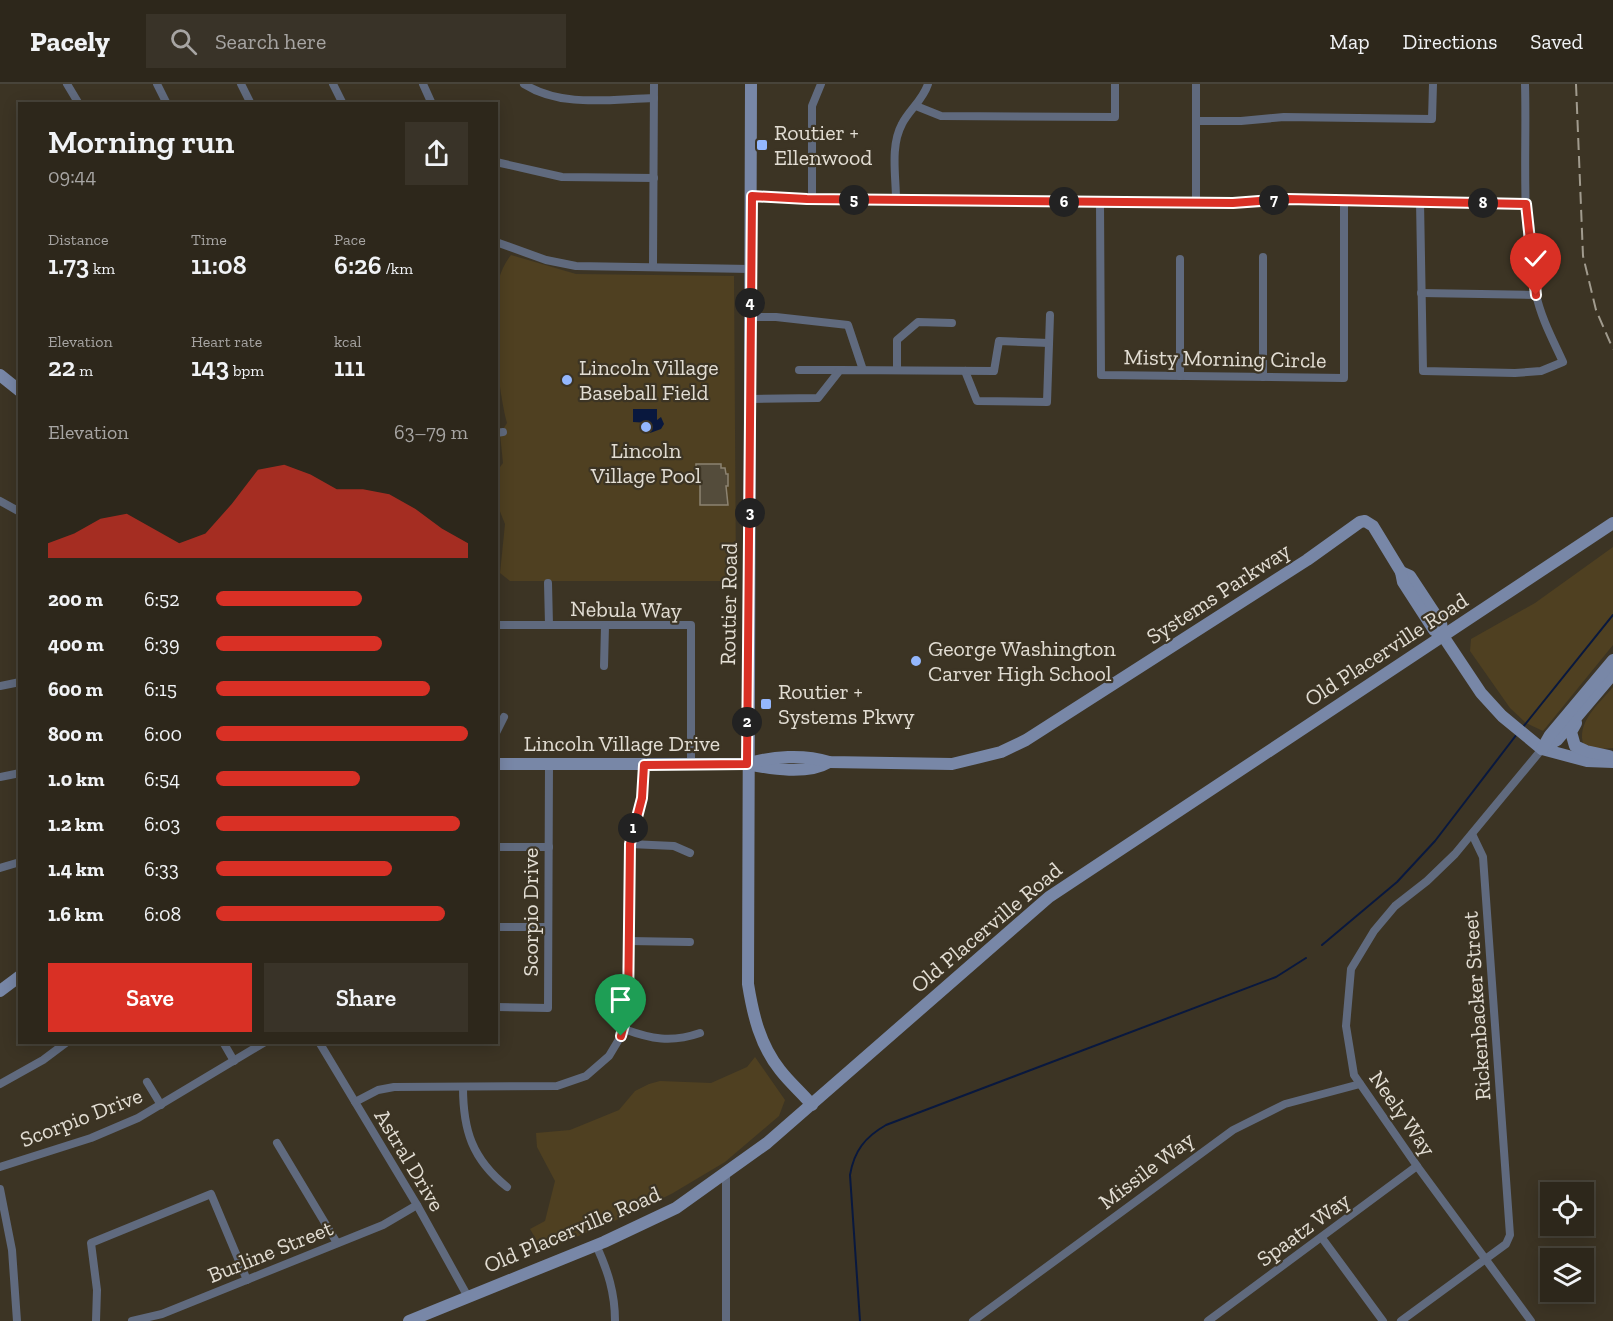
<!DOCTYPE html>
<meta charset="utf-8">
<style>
:root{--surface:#2d271b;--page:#393328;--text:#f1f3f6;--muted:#a7a5a3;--line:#48443a;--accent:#d93025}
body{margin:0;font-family:"Zilla Slab",serif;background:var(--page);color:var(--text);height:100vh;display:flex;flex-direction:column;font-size:22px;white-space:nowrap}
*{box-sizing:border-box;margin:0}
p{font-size:20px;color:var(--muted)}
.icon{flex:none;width:33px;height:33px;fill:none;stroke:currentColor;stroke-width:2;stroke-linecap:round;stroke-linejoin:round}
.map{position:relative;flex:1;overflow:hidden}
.side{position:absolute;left:18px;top:18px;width:480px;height:942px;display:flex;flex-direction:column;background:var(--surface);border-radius:0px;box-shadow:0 3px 15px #0003,0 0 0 2px var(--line)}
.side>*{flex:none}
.controls{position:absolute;left:1540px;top:1098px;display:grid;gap:12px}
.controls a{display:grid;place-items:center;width:54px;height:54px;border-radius:0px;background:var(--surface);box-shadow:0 3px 15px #0003,0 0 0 2px var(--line);font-size:30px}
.pin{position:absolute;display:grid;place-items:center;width:51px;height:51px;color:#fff;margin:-62px -26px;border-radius:50% 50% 50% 0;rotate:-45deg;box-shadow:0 0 6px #0007}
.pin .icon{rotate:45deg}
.km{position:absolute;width:30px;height:30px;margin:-15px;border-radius:50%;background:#222;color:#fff;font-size:16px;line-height:30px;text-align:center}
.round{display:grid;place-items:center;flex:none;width:63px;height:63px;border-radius:0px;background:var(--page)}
.headline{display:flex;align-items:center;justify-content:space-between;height:102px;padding:0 30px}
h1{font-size:33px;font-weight:600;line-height:45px}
.stats{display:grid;grid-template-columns:repeat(3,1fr);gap:9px;height:102px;padding:6px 30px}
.stats div{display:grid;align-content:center}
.stats b{font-size:26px;font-weight:600}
.stats small{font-size:16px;font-weight:400}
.stats p{font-size:16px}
.chart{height:168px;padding:12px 30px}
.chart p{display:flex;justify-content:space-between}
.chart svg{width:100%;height:108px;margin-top:6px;fill:var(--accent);opacity:.7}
.action{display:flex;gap:12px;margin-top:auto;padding:12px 30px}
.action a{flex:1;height:69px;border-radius:0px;background:var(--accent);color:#fff;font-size:24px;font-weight:600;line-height:69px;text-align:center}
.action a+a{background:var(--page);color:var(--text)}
ul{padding:0 30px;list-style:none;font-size:20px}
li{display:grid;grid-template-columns:96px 72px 1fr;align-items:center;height:45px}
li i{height:15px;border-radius:8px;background:var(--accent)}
header{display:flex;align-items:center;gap:36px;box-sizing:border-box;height:84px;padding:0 30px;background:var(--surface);border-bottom:2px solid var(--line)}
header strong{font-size:28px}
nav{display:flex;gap:33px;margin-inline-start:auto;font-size:21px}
.search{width:420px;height:54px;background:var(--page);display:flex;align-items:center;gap:15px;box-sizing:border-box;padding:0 21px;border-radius:0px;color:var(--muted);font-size:22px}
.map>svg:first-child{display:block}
</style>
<header>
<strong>Pacely</strong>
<div class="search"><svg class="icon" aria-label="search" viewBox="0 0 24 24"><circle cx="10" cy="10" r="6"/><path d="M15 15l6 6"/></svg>Search here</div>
<nav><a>Map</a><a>Directions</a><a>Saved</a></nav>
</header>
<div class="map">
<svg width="1613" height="1237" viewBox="0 0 1613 1237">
<rect width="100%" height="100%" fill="#3c3424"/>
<g fill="#4f4021">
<path d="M511 171 576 190 734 192 736 497H510L500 489 505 440 497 420V387L503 379 500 350 507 339C498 305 492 240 497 205 498 193 504 180 511 171Z"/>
<polygon points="1613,463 1613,561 1543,647 1526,639 1510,624 1470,567 1471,555 1535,519"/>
<path d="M1613 603V664L1598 665 1584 662C1575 639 1599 620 1613 603Z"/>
<polygon points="755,973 785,1016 779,1032 725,1078 673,1109 635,1128 543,1167 530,1145 545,1137 555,1097 537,1063 536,1049 570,1046 619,1026 635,1007 649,1000 660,997 711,999 747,983"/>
</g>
<polygon fill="#09183e" points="633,325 657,325 657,336 661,333 664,340 661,345 650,349 650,339 633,338"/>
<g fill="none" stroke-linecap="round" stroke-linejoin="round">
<g stroke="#09183e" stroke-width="2">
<polyline points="1523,643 1613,531"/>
<polyline points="1322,861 1397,798 1435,757 1517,650"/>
<path d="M860 1237 850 1091C854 1067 865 1053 886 1041L1276 893 1306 874"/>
</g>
</g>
<polygon fill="#544c3b" stroke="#8c8371" stroke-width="1.5" points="696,380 721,380 721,384 725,384 726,390 728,390 728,402 726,402 728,421 700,421 700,389 696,389"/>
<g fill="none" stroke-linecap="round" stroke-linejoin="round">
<g stroke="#606a7e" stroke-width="8">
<polyline points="67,0 79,20"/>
<polyline points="157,0 167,20"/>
<polyline points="241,0 251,20"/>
<polyline points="333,0 343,20"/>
<polyline points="423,0 432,20"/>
<path d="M524 0C562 24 611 15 654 14"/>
<polyline points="916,22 941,32 1115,33 1115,0"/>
<polyline points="1196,37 1241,37 1284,33 1432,35 1433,0"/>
<polyline points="496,78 562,93 654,94"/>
<polyline points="752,112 807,115 1233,119 1287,115 1526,120"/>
<polyline points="812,115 812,22 821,0"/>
<path d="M896 116C896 92 890 62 902 40 909 26 923 16 928 0"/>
<path d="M1420 117 1423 287 1515 289 1541 287 1563 278C1553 256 1541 234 1536 210 1520 142 1527 69 1525 0"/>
<polyline points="1100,118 1101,291 1344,294 1344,116"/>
<polyline points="1196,119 1196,0"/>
<polyline points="496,158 546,176 576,182 751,185"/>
<polyline points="1263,173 1263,293"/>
<polyline points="1180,175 1180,292"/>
<polyline points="653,182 654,0"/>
<polyline points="1421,209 1536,211"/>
<polyline points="750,233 776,233 848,241 863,286"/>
<polyline points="799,286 840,286"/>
<polyline points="897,286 897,256 918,238 952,239"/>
<polyline points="965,287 977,317 1047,318 1050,231"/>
<polyline points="751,315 818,314 840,286 994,287 999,257 1049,259"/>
<polyline points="496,349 503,348"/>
<polyline points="0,417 20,428"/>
<polyline points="548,499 549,541"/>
<polyline points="496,541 691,541 691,680"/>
<polyline points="604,582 605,542"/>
<polyline points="0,602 20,598"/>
<polyline points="496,649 504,633"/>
<polyline points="0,693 20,689"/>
<polyline points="630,760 674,762 690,769"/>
<polyline points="496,763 549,763"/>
<polyline points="0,784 20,778"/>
<polyline points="496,843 548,843"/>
<polyline points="629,857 690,858"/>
<polyline points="496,923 548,924 549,680"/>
<path d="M624 945C651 955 671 959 700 949"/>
<polyline points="223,958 234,977"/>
<polyline points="319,958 417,1121 468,1213"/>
<polyline points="147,998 161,1021"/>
<polyline points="0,1000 43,976 67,958"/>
<path d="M463 1003C463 1046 472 1075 507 1103"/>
<polyline points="355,1018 378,1006 394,1003 557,1002 586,992 609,972 621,952 628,925 630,760 643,714 644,681"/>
<polyline points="277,1059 337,1159"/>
<polyline points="0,1083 91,1054 138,1034 265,958"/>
<polyline points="726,1090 726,1237"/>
<polyline points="0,1105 12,1166 17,1237"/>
<polyline points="1322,1154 1383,1237"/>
<path d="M596 1161C608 1187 615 1209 615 1237"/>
<polyline points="96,1237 97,1206 91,1159 211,1110 247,1196"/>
<polyline points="132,1237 162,1230 383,1141 417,1121"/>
<polyline points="973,1237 1233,1046 1285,1020 1360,1000"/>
<polyline points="1208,1237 1417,1082"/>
<polyline points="1401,1237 1506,1160 1510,1151 1483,773 1472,750"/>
<polyline points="1531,1237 1417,1082 1354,991 1346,942 1351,885 1374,847 1395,822 1427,797 1455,770 1542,665"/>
</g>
<g stroke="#7887a7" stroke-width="12">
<path d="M751 0 748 900C753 931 760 961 780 986 790 999 802 1009 812 1021"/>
<polyline points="0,291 20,307"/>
<polyline points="1401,488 1410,492 1441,539 1443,552 1481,609 1502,632 1542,665 1587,677 1613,678"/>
<polyline points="1576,639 1571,648 1575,662 1586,667 1609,672"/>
<polyline points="1543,664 1557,656 1613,590"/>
<polyline points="1542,665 1550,651 1613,576"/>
<path d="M496 680H747C772 685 807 691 829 678"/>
<path d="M747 680C772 672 804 670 829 678L952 680 1001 668 1026 656 1307 476 1360 438 1365 437 1373 442 1401 488 1403 498 1434 546 1443 552"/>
<polyline points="0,907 20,892"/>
<polyline points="409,1237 604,1158 676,1124 767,1059 1049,813 1613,439"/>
</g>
<polyline stroke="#a19b8e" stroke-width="2" stroke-dasharray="12 6" stroke-linecap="butt" points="1576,0 1583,172 1596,226 1613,265"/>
</g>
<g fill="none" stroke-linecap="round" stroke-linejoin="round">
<defs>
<polyline id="route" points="621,952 628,925 630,760 642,714 644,681 747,680 752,112 807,115 1233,119 1287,115 1526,120 1536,211"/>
</defs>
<use href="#route" stroke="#fff" stroke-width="12"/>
<use href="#route" stroke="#d93025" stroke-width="8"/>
</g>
<g fill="#94b7fd" stroke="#3c3424" stroke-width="2">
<rect x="756" y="55" width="12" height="12" rx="3"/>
<circle cx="567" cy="296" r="6"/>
<circle cx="646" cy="343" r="6"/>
<circle cx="916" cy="577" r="6"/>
<rect x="760" y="614" width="12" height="12" rx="3"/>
</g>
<g text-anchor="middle" stroke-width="4.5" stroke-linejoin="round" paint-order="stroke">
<g font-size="22" fill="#e2ddd3" stroke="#3c3424" text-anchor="start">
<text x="774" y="56">Routier +<tspan x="774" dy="25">Ellenwood</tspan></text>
<text x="579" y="291">Lincoln Village<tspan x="579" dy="25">Baseball Field</tspan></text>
<text x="646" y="374" text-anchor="middle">Lincoln<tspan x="646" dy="25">Village Pool</tspan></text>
<text x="928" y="572">George Washington<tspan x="928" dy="25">Carver High School</tspan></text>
<text x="778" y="615">Routier +<tspan x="778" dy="25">Systems Pkwy</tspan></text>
</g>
<g font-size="22" fill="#e2ddd3" stroke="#3c3424">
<text transform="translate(1225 274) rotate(1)" y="8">Misty Morning Circle</text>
<text transform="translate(1218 509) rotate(-33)" y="8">Systems Parkway</text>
<text transform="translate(728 520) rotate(-89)" y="8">Routier Road</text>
<text transform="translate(626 525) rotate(1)" y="8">Nebula Way</text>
<text transform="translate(1386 565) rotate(-33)" y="8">Old Placerville Road</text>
<text x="622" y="667">Lincoln Village Drive</text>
<text transform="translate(530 828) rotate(-90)" y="8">Scorpio Drive</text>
<text transform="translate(986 843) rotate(-40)" y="8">Old Placerville Road</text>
<text transform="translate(1476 922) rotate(-94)" y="8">Rickenbacker Street</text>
<text transform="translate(1403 1029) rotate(55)" y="8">Neely Way</text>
<text transform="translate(81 1033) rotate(-21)" y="8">Scorpio Drive</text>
<text transform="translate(410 1076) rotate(59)" y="8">Astral Drive</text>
<text transform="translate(1146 1086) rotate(-37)" y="8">Missile Way</text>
<text transform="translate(572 1145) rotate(-23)" y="8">Old Placerville Road</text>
<text transform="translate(1303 1145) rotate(-36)" y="8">Spaatz Way</text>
<text transform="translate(270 1167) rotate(-22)" y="8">Burline Street</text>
</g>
</g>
</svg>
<div class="controls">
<a><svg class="icon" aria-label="locate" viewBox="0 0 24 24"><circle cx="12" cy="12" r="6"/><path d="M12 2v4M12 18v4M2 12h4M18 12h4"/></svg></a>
<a><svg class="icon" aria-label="layers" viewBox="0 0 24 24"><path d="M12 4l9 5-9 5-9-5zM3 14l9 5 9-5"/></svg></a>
</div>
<div class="pin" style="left:621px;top:952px;background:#1e9e55"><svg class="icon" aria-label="arrive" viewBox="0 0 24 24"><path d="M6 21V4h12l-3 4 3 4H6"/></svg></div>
<div class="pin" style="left:1536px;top:211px;background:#d93025"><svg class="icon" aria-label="check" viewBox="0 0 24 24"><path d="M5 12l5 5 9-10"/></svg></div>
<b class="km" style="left:633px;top:744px">1</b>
<b class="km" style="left:747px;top:638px">2</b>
<b class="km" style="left:750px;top:429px">3</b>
<b class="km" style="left:750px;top:219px">4</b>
<b class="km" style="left:854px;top:116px">5</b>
<b class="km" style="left:1064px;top:118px">6</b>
<b class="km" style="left:1274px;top:116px">7</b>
<b class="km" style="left:1483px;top:119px">8</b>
<section class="side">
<div class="headline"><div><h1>Morning run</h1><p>09:44</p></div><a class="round"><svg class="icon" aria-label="share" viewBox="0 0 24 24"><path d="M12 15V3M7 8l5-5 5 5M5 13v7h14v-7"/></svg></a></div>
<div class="stats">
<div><p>Distance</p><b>1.73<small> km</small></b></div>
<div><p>Time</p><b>11:08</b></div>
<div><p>Pace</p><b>6:26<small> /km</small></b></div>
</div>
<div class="stats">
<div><p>Elevation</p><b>22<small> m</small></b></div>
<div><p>Heart rate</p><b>143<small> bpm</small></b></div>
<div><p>kcal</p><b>111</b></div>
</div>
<div class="chart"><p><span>Elevation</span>63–79 m</p>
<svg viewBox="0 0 160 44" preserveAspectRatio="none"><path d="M0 44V38L10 34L20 28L30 26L40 32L50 38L60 34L70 22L80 8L90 6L100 10L110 16L120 16L130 18L140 24L150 32L160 38V44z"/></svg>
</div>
<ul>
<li><b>200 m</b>6:52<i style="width:58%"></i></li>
<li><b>400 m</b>6:39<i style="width:66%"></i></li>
<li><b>600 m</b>6:15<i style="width:85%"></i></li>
<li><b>800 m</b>6:00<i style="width:100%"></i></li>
<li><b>1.0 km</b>6:54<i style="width:57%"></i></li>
<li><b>1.2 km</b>6:03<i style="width:97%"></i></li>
<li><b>1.4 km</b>6:33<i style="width:70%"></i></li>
<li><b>1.6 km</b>6:08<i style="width:91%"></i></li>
</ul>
<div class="action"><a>Save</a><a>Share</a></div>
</section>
</div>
